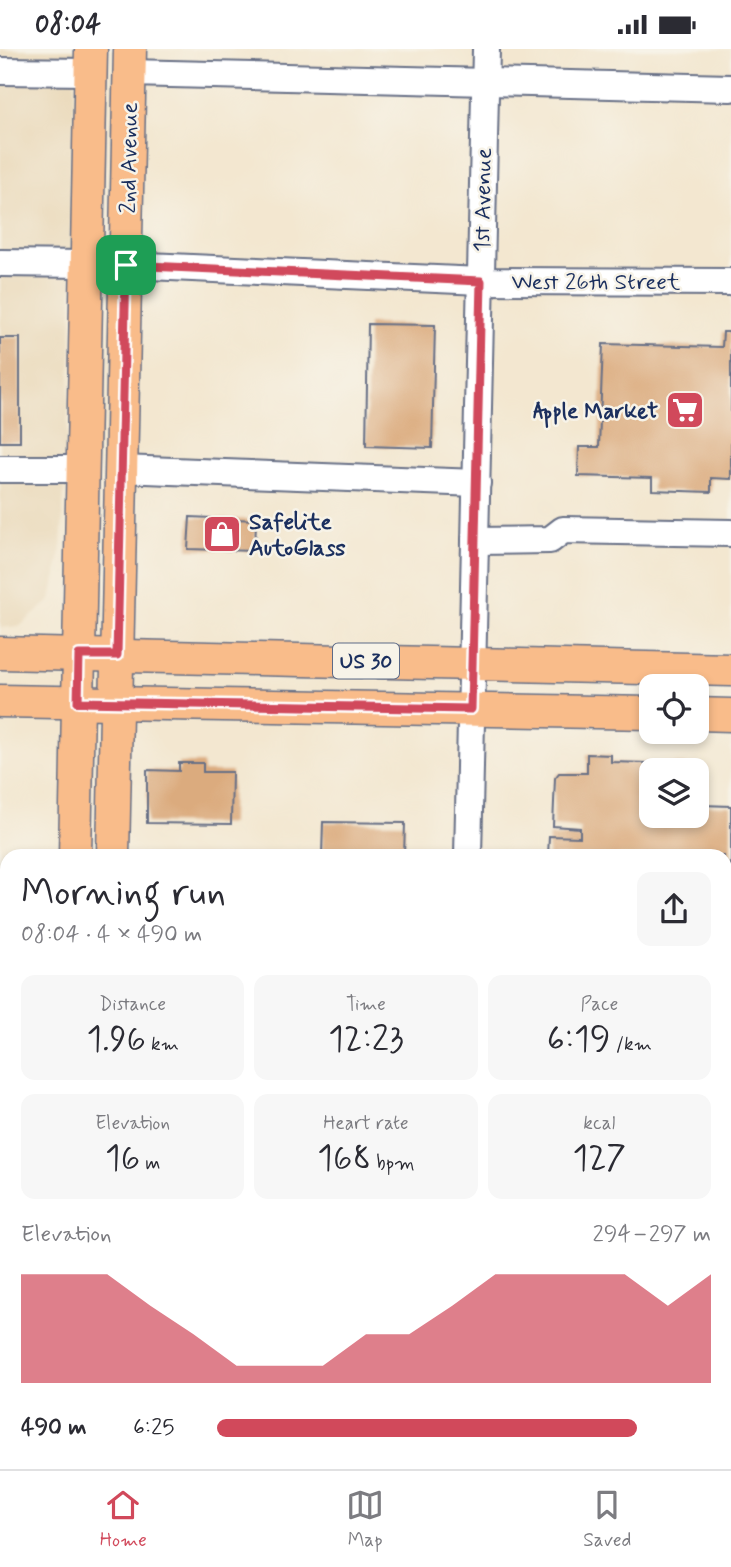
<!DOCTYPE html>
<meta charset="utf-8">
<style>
:root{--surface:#fff;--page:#f7f7f7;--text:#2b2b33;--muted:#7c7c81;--line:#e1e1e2;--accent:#d1495b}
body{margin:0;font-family:Mynerve,sans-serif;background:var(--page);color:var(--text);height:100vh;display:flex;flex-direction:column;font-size:26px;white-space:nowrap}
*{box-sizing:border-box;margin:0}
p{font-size:23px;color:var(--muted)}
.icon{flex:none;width:38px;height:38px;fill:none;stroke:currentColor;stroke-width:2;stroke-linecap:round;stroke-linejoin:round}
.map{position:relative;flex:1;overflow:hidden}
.details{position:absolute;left:0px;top:800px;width:732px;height:621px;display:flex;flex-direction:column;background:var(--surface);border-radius:21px 21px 0 0;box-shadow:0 4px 10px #0003}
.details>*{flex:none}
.tools{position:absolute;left:639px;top:625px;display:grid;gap:14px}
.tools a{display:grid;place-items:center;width:70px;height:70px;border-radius:14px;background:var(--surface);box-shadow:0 4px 10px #0003;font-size:35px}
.pin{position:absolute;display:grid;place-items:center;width:60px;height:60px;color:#fff;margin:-30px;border-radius:14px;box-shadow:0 4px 10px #0006}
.round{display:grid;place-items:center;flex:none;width:74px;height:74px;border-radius:14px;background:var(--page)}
.summary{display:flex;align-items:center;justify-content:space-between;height:119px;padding:0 21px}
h1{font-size:38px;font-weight:600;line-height:52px}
.stats{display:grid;grid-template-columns:repeat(3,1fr);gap:10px;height:119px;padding:7px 21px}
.stats div{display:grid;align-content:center;border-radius:14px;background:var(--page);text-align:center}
.stats b{font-size:35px;font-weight:600}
.stats small{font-size:19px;font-weight:400}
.stats p{font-size:19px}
.chart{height:196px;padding:14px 21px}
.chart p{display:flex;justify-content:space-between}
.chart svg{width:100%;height:126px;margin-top:7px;fill:var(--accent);opacity:.7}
ul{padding:0 21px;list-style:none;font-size:23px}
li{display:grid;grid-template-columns:112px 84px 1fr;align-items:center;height:52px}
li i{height:18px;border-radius:9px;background:var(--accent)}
.status{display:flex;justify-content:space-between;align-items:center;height:49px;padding:0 35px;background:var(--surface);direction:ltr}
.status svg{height:19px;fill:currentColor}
.tab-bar{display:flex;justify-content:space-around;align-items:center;height:98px;border-top:2px solid var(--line);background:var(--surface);font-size:19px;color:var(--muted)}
.tab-bar a{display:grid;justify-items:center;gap:4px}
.tab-bar .on{color:var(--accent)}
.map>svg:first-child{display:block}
</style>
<div class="status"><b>08:04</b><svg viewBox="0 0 49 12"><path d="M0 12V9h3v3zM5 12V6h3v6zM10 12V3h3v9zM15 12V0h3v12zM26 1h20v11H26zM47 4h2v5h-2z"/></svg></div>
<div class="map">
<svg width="731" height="1420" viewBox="0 0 731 1420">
<rect width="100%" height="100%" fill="#f7f3e8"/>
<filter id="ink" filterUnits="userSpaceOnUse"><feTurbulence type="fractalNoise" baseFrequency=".0143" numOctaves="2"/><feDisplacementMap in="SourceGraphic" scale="14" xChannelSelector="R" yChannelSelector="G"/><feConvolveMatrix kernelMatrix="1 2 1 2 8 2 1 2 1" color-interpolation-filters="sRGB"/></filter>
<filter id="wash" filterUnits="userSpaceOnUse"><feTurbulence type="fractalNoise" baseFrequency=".00686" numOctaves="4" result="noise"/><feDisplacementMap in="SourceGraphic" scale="28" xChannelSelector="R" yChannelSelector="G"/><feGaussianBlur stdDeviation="1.57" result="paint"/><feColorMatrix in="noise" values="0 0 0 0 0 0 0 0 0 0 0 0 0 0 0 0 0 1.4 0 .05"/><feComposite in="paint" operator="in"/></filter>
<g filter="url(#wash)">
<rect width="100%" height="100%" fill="#f3e7d0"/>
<polygon fill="#ead9ba" points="0,0 75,0 71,303 61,500 51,551 20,577 0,579"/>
<g id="blocks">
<g fill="#dbab7e">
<polygon points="368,275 435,276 432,399 366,397"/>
<polygon points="723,283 731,283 731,430 711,429 711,443 652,441 652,429 578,427 579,398 599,398 603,295 722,298"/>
<rect x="0" y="289" width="20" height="104"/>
<polygon points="190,468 256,471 255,502 188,500"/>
<polygon points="587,705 611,706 611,713 685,715 687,721 651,721 651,766 696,766 696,730 703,730 702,756 731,757 731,842 724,842 724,807 548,807 549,787 580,788 580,779 553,777 555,729 559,724 587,724"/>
<polygon points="179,714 203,714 203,723 232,723 231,775 147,774 147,721 179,722"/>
<polygon points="323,773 405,774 404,807 322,807"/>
<rect x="0" y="852" width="7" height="78"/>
<rect x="724" y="870" width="7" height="75"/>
<rect x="724" y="1095" width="7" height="65"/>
<rect x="724" y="1172" width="7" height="25"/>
<rect x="0" y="1175" width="7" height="56"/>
<polygon points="724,1330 731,1330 731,1420 673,1420 673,1414 724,1414"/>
<rect x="170" y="1414" width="66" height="6"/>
<rect x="514" y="1414" width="82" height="6"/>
</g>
</g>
</g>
<g filter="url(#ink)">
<use href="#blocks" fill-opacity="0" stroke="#676f86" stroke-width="2"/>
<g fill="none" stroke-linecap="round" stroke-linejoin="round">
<defs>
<g id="minor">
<polyline points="0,22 90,23"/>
<polyline points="129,24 731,39"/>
<polyline points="0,214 86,215"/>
<polyline points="126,216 481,232 731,233"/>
<polyline points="0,420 82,420"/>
<polyline points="121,420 477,434"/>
<polyline points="475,492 550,491 563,481 731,484"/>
<polyline points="468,807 486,0"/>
<polyline points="0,844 7,844"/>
<polyline points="724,855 731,856"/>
<polyline points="0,1043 7,1043"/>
<polyline points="724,1053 731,1053"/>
<polyline points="724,1299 731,1299"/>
<polyline points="457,1420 457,1414"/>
<polyline points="660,1420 660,1414"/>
</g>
<g id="major">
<polyline points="0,604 731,621"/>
<polyline points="0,652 651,664"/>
<polyline points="696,665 731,666"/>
<polyline points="75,807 91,0"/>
<polyline points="113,807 130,0"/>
<polyline points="65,1420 65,1414"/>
<polyline points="100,1420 100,1414"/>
</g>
</defs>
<use href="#minor" stroke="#676f86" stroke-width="30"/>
<use href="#major" stroke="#676f86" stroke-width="35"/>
<use href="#minor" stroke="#fff" stroke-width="26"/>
<use href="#major" stroke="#f9bc8a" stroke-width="32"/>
</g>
</g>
<g fill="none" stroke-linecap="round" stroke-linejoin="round" filter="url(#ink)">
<defs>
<polygon id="route" points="126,216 481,232 471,660 78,653 79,606 117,606"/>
</defs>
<use href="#route" stroke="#fff" stroke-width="14"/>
<use href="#route" stroke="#d1495b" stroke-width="9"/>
</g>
<defs>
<symbol id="supermarket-square" viewBox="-11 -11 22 22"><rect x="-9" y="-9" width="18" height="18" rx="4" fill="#d1495b" stroke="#f7f3e8"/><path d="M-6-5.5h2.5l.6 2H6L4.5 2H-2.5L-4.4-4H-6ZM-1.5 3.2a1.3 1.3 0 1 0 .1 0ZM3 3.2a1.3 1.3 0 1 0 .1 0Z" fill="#fff"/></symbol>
<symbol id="shop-square" viewBox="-11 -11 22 22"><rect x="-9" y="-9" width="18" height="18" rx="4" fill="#d1495b" stroke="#f7f3e8"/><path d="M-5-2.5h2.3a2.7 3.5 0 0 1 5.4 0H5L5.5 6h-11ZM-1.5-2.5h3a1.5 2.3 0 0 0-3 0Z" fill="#fff"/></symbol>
</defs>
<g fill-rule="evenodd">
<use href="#supermarket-square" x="663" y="339" width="44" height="44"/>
<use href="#shop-square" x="200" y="463" width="44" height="44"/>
</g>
<g text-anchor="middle" stroke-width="5" stroke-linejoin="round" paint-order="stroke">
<rect fill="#f7f3e8" stroke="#5d6a87" stroke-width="2" x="333" y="594.5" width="66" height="35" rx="5"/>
<g font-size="21" font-weight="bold" fill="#1b2f5e">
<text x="366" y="619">US 30</text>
</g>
<g font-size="23" fill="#1b2f5e" stroke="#f7f3e8">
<text transform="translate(128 109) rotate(-89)" y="8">2nd Avenue</text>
<text transform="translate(482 151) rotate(-89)" y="8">1st Avenue</text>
<text x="596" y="240">West 26th Street</text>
</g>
<g font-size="23" font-weight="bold" fill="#1b2f5e" stroke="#f7f3e8" text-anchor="end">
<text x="658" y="369">Apple Market</text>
<text x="249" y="480" text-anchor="start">Safelite<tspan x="249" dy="26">AutoGlass</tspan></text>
</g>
</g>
</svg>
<div class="tools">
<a><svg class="icon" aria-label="locate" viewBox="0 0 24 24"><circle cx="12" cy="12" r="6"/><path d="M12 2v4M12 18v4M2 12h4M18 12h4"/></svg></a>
<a><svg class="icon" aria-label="layers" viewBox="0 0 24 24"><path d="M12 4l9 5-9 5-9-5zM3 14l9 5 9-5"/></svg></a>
</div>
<div class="pin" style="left:126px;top:216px;background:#1e9e55"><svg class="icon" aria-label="arrive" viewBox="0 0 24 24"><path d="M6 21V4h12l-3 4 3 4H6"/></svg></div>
<section class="details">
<div class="summary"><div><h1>Morning run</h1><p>08:04 · 4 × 490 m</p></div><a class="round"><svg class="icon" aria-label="share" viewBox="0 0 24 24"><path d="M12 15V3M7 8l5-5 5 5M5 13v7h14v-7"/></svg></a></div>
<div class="stats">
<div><p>Distance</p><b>1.96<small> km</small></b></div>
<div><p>Time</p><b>12:23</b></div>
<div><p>Pace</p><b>6:19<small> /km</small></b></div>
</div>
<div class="stats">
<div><p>Elevation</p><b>16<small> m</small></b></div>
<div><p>Heart rate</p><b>168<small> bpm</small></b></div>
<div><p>kcal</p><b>127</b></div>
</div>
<div class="chart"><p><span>Elevation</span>294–297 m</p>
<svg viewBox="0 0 160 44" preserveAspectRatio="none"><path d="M0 44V6L10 6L20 6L30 17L40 27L50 38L60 38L70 38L80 27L90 27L100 17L110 6L120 6L130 6L140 6L150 17L160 6V44z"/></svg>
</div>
<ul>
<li><b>490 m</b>6:25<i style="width:85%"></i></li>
</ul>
</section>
</div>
<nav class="tab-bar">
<a class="on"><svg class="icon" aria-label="home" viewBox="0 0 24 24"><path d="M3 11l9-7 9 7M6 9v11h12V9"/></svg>Home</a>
<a><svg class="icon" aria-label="map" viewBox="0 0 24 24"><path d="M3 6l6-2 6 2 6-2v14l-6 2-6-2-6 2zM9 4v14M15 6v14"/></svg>Map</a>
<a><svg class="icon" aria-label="saved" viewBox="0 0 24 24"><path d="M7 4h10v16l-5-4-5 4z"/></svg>Saved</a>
</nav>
